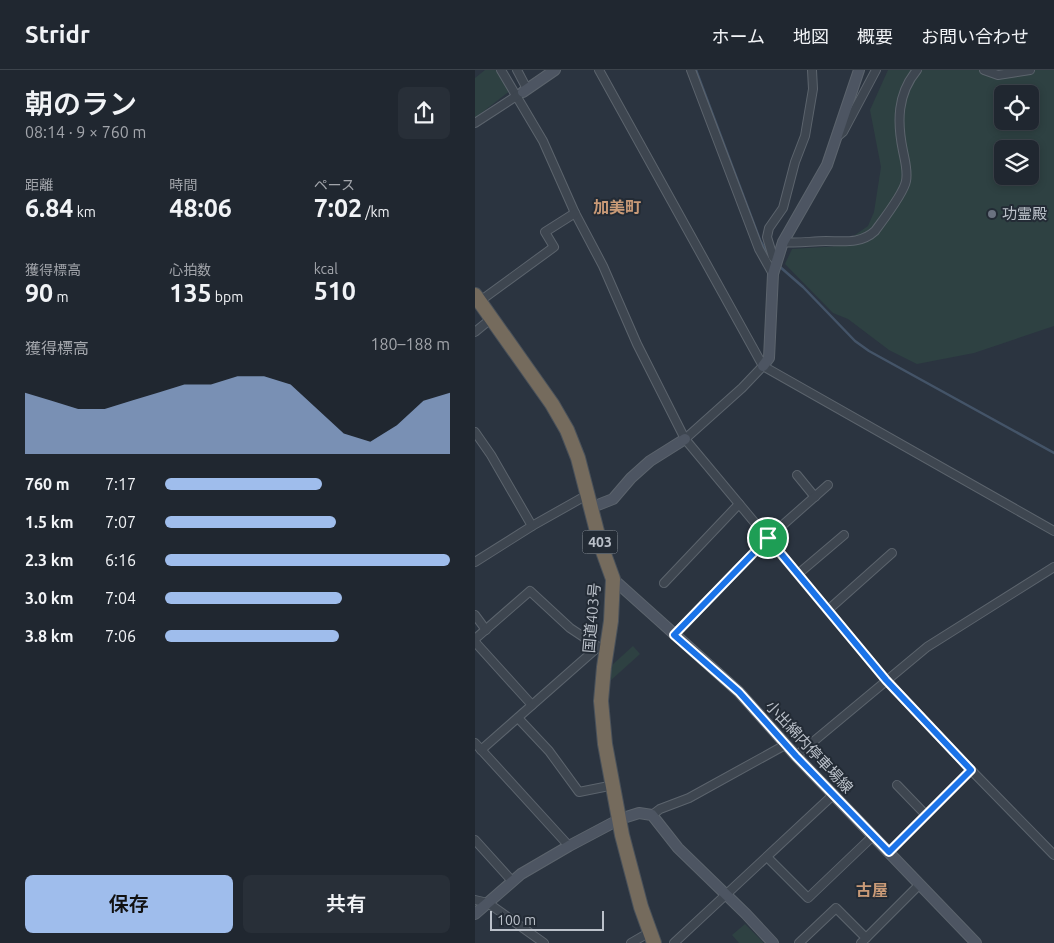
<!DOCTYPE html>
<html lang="ja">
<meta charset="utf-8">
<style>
:root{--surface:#202730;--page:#282f38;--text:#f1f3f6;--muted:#a2a5ab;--line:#3d444c;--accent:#9fbdec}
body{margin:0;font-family:Ubuntu,"Noto Sans JP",sans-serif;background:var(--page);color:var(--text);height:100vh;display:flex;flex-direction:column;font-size:19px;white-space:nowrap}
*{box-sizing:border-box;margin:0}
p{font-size:16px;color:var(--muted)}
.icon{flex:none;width:28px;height:28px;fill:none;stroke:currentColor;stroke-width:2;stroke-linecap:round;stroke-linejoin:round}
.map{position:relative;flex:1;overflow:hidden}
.side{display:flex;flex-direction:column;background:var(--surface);width:475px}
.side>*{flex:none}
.tools{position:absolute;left:519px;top:15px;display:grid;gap:10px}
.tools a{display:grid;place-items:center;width:45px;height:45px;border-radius:8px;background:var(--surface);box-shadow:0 2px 8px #0003,0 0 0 1px var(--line);font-size:25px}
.scale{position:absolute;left:15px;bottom:12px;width:114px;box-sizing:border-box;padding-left:5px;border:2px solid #bbc1ca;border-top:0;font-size:14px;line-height:18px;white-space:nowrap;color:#bbc1ca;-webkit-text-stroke:4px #232b35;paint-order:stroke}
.pin{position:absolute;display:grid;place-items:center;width:42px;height:42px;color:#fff;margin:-21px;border:2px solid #fff;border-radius:50%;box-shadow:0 1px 5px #0007}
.round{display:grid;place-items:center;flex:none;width:52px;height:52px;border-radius:8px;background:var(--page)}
.head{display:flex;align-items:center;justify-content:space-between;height:85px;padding:0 25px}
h1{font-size:28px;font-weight:600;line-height:38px}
.stats{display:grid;grid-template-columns:repeat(3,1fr);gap:8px;height:85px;padding:5px 25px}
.stats div{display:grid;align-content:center}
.stats b{font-size:25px;font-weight:600}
.stats small{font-size:14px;font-weight:400}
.stats p{font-size:14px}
.chart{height:140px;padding:10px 25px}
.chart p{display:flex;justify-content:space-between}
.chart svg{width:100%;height:90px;margin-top:5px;fill:var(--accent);opacity:.7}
.action{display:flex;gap:10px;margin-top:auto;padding:10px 25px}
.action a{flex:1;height:58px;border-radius:8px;background:var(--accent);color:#111;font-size:20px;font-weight:600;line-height:58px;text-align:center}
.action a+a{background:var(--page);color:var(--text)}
ul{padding:0 25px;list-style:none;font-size:16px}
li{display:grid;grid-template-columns:80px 60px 1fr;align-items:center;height:38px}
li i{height:12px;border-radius:6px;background:var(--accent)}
header{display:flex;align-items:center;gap:30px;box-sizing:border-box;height:70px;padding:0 25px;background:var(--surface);border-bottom:1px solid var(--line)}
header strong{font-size:24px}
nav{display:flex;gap:28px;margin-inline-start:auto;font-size:18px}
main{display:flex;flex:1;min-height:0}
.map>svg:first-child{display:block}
</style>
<header>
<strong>Stridr</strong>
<nav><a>ホーム</a><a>地図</a><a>概要</a><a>お問い合わせ</a></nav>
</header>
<main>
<section class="side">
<div class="head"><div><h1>朝のラン</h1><p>08:14 · 9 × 760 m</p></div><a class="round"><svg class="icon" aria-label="share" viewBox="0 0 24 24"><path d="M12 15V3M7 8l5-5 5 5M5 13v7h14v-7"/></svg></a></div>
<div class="stats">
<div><p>距離</p><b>6.84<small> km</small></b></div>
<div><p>時間</p><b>48:06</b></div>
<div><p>ペース</p><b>7:02<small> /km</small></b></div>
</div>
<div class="stats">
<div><p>獲得標高</p><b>90<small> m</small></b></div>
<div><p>心拍数</p><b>135<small> bpm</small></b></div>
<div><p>kcal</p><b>510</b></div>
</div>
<div class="chart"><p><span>獲得標高</span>180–188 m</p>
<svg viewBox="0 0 160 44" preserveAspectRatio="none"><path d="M0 44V14L10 18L20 22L30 22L40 18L50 14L60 10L70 10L80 6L90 6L100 10L110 22L120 34L130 38L140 30L150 18L160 14V44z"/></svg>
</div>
<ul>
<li><b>760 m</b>7:17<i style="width:55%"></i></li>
<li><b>1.5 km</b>7:07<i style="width:60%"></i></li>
<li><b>2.3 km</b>6:16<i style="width:100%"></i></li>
<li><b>3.0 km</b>7:04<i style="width:62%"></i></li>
<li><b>3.8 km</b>7:06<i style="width:61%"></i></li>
</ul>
<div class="action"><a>保存</a><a>共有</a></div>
</section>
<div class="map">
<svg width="579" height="873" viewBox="0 0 579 873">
<rect width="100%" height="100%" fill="#2b3440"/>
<g fill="#2e4142" fill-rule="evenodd">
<polygon points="10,0 23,0 36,20 0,48 0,8"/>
<path d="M413 0H579V256L499 283 442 294 414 280 373 249 358 243 310 194 317 179 364 176 393 156 399 142 406 97 395 40ZM528 24H555V51H528ZM528 79H555V106H528Z"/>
<polygon points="158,576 165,584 135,611 136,596"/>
<polygon points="270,854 289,873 264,873 257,865"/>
</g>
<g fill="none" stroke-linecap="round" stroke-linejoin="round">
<g stroke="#445468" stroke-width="2.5">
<polyline points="221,0 285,170 293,184"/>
<polyline points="304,196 328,217 380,271 394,281 579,383"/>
</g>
<defs>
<g id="street">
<polyline points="26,0 68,71 100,143 128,196 162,274 210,369 411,610 496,700 579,785"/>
<polyline points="42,0 52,19"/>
<polyline points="124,0 288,296 579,461"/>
<polyline points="216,0 284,179 298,204"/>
<polyline points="509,0 523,5 555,0"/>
<polyline points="0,53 46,23"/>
<polyline points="362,67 368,62 401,0"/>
<path d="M308 172C323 174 336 171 351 171 369 171 386 174 400 161 408 150 429 123 431 111 433 101 430 91 428 81 422 52 422 24 442 0"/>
<polyline points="302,191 298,187 292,167 294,158 308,138 320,92 330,66 338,19 337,0"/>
<polyline points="5,231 79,177 70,162 100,143"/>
<polyline points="0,262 17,248"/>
<polyline points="0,362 16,385 57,456"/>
<polyline points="210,369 267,318 288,296"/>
<polyline points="322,405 340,427"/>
<polyline points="0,492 57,456 112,425"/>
<polyline points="323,504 369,465"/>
<polyline points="189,513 264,434"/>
<polyline points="353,540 417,483"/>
<polyline points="0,545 11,560"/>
<polyline points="199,565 293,468 353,415"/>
<polyline points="0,569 55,521 95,558 131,582"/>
<polyline points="0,572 57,635"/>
<polyline points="43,648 74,681 104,722 139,715"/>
<polyline points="0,673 94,776"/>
<polyline points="6,680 123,577"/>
<polyline points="321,686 452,577 579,497"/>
<polyline points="422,715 451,745"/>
<polyline points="177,745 185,739 214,728 310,675"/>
<polyline points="0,770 37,811"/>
<polyline points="414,782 496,700"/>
<polyline points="292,787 333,828 398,766"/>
<polyline points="0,830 13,833 69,873"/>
<polyline points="391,868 444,815"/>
<polyline points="156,873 175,862"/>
<polyline points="199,873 358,725"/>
<polyline points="324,873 361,838 391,868 386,873"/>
</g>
<g id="secondary">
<polyline points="48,22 80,0"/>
<polyline points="288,296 294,288 298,204 308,172 352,95 384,0"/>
<polyline points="115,438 138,429 156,408 175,391 210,369"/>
<polyline points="138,509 264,622 321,686 501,873"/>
<polyline points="0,844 46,804 94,776 145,749 164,743 177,745 203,778 271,844 298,873"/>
</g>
<polyline id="highway" points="0,225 77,334 92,360 103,388 125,473 138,509 136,551 129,597 126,631 130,674 147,765 166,837 179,873"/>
</defs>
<use href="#street" stroke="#5c646d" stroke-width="10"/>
<use href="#secondary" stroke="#5c646d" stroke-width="12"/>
<use href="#highway" stroke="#49515a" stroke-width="16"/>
<use href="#street" stroke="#3e4650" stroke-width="8"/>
<use href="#secondary" stroke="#4d5562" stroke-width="10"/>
<use href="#highway" stroke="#756b5d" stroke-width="14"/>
</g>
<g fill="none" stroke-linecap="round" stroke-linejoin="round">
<defs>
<polygon id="route" points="293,468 411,610 496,700 414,782 321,686 264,622 199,565"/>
</defs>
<use href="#route" stroke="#fff" stroke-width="10"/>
<use href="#route" stroke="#1a73e8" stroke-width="6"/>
</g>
<circle fill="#6b7280" stroke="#232b35" stroke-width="2" cx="517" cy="144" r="5"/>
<g text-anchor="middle" stroke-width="4" stroke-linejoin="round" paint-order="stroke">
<rect fill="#232b35" stroke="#8d949d" stroke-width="1" x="107.5" y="460.5" width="35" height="23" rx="4"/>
<g font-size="14" font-weight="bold" fill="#bbc1ca">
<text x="125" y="477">403</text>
</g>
<g font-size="15" fill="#bbc1ca" stroke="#232b35" text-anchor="start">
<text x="527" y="149">功霊殿</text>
</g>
<g font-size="15" fill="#bbc1ca" stroke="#232b35">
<text transform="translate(117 548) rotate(-85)" y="5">国道403号</text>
<text transform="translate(334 677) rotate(47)" y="5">小出綿内停車場線</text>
</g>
<g font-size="16" font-weight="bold" fill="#c99a77" stroke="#232b35">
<text x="142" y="143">加美町</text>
<text x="397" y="826">古屋</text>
</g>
</g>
</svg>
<div class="tools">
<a><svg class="icon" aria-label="locate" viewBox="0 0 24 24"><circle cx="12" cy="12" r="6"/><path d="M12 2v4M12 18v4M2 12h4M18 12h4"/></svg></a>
<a><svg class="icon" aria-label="layers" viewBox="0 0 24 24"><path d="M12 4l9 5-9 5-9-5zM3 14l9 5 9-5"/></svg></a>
</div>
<div class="scale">100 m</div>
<div class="pin" style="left:293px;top:468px;background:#1e9e55"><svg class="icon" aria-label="arrive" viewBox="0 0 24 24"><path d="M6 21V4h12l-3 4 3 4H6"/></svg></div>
</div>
</main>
